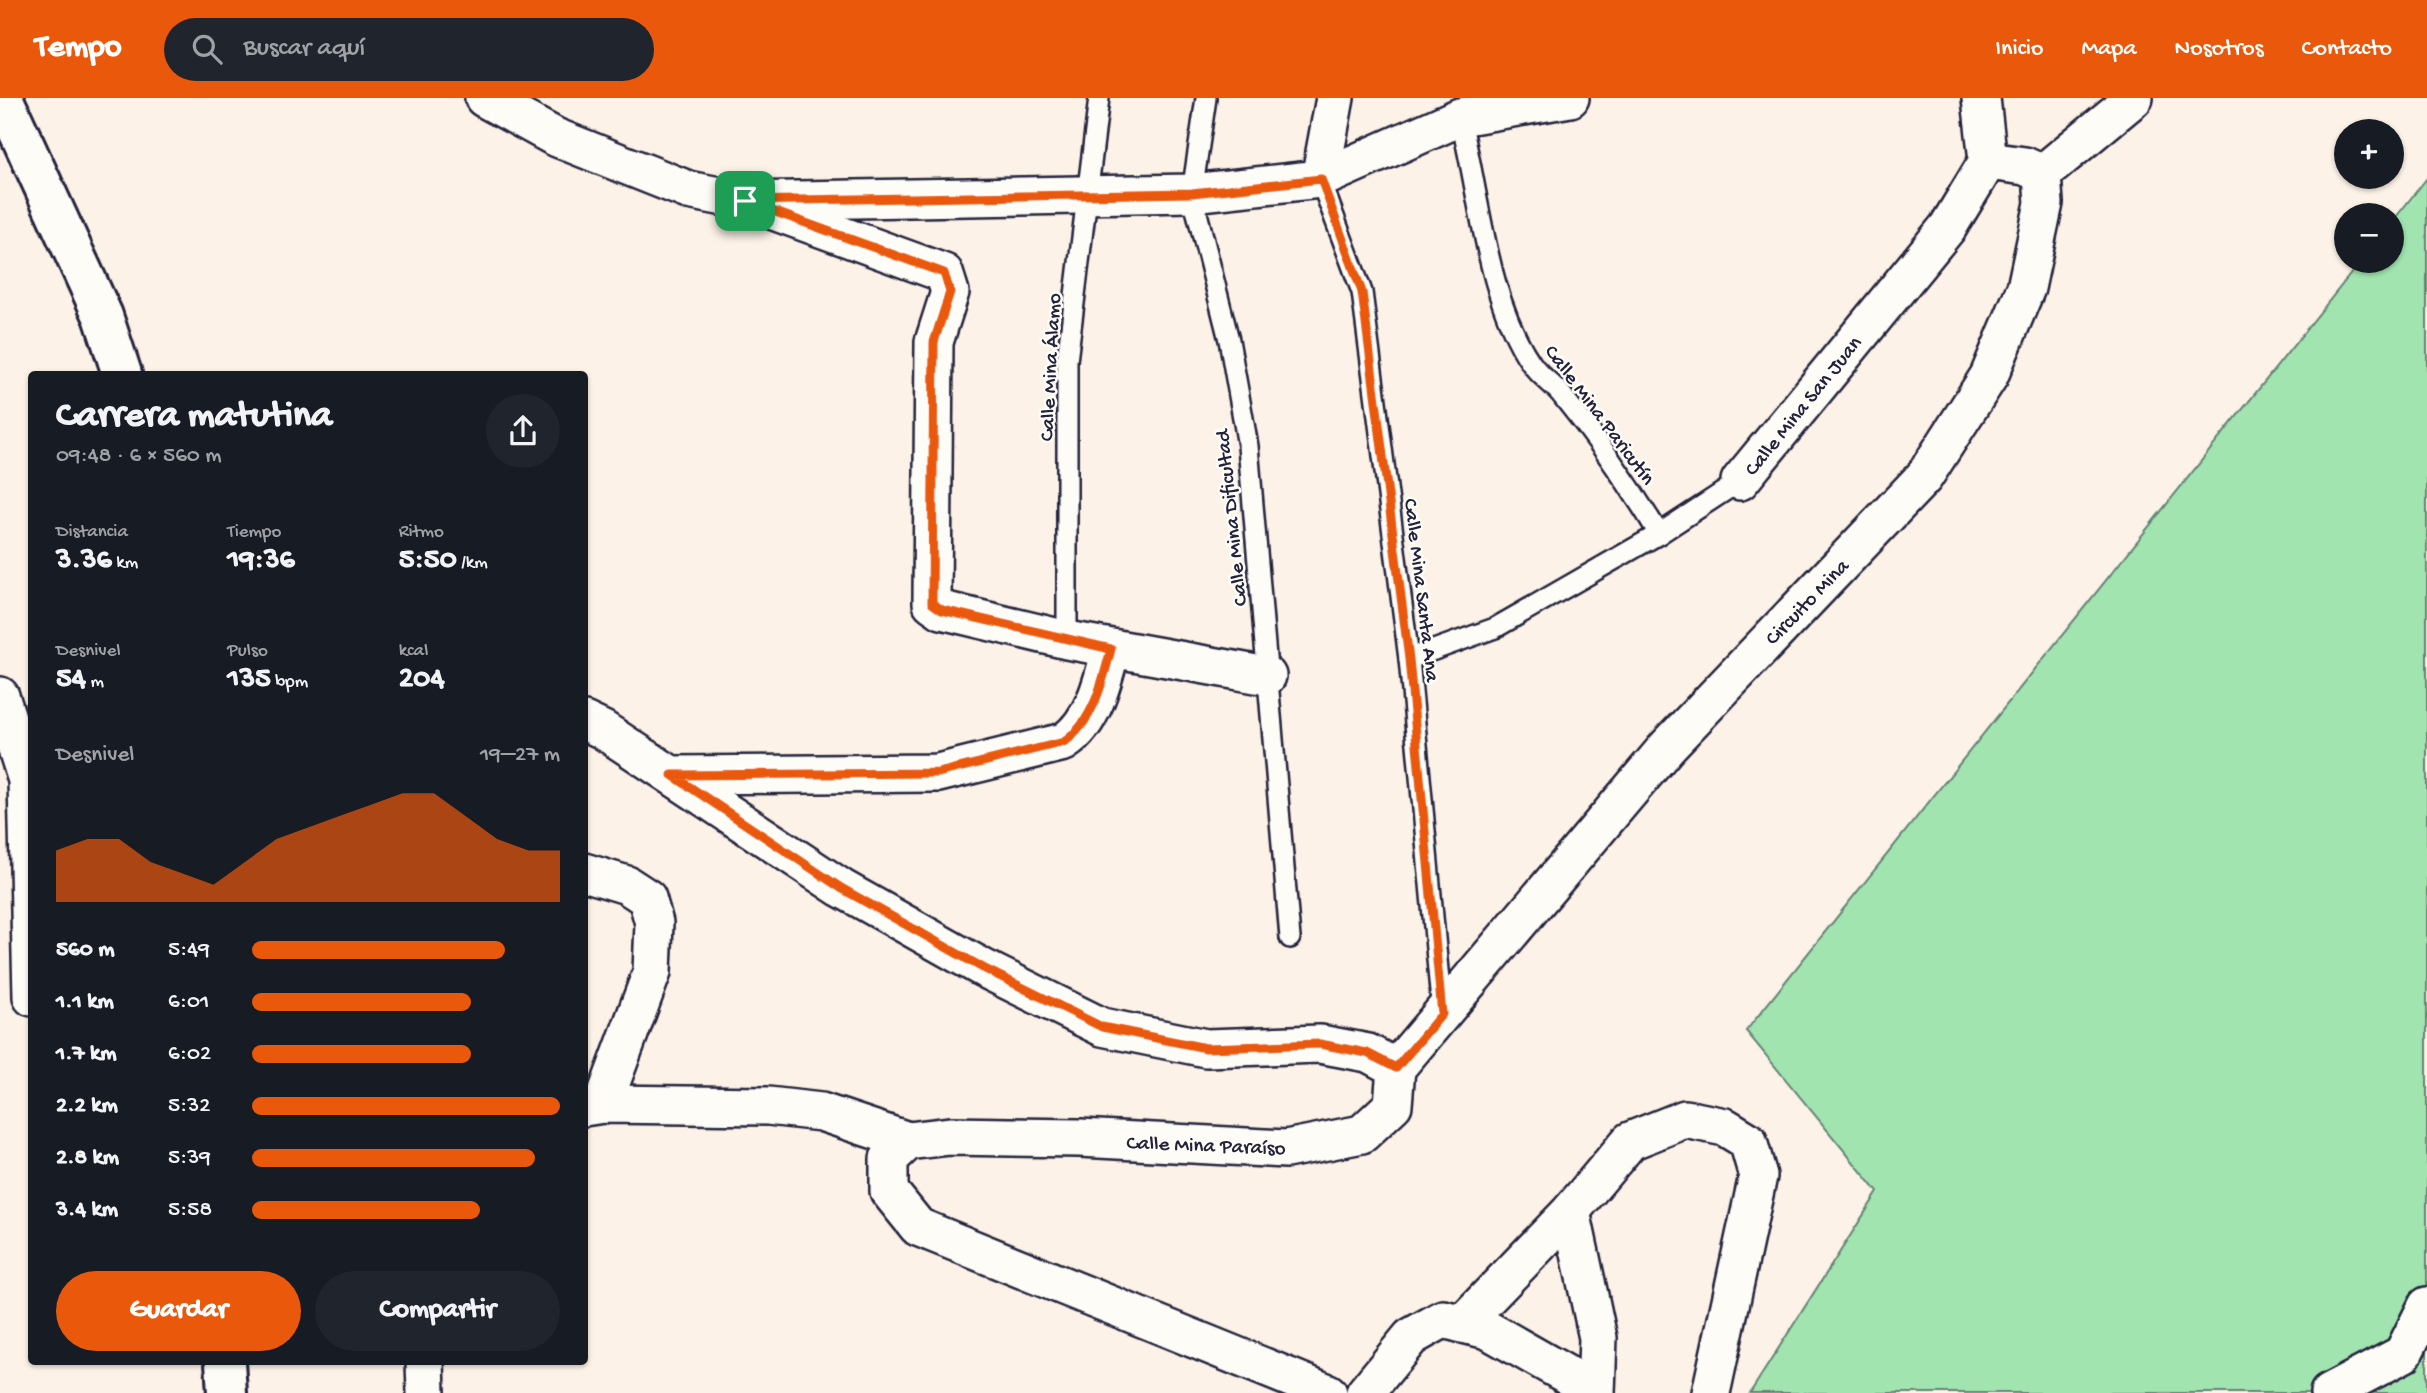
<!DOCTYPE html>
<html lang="es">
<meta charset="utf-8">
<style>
:root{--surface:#171b24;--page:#20242c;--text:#f1f3f6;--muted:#9ea1a6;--accent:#ea580c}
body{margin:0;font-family:"Gochi Hand",sans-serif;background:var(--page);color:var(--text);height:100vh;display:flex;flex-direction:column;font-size:26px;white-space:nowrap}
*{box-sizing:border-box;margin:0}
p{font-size:23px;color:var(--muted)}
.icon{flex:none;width:38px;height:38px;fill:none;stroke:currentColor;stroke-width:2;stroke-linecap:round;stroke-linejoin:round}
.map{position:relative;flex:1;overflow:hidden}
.panel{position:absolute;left:28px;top:273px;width:560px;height:994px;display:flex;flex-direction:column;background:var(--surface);border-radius:7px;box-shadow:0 2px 5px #0004}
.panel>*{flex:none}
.tools{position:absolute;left:2334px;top:21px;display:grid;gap:14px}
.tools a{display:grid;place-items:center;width:70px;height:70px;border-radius:50%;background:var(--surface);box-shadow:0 2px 5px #0004;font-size:35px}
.pin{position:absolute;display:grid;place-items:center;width:60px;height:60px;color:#fff;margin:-30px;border-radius:14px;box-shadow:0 4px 10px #0006}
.round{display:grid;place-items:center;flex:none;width:74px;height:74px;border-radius:37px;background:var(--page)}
.headline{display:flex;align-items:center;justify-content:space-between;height:119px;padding:0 28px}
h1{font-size:38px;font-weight:800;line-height:52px}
.figures{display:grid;grid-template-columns:repeat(3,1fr);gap:10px;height:119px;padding:7px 28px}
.figures div{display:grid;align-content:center}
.figures b{font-size:30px;font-weight:800}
.figures small{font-size:19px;font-weight:400}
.figures p{font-size:19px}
.chart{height:196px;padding:14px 28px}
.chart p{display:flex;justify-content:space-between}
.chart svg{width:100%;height:126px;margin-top:7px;fill:var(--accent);opacity:.7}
.primary-button{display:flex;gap:14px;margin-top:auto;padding:14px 28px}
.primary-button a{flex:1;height:80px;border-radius:42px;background:var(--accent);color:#fff;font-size:28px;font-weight:800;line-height:80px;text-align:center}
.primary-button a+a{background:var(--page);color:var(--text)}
ul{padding:0 28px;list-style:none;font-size:23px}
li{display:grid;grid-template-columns:112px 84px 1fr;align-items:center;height:52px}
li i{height:18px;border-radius:9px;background:var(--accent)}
header{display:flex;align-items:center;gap:42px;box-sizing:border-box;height:98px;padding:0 35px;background:var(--accent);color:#fff}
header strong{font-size:33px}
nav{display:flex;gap:38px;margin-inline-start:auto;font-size:24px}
.search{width:490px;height:63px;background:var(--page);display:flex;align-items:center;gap:18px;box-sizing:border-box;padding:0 24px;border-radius:38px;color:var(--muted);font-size:26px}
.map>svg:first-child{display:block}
</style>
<header>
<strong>Tempo</strong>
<div class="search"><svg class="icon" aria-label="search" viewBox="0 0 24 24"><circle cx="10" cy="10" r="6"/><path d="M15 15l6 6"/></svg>Buscar aquí</div>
<nav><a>Inicio</a><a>Mapa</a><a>Nosotros</a><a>Contacto</a></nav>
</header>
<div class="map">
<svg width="2427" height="1295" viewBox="0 0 2427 1295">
<rect width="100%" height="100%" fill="#fcf2e7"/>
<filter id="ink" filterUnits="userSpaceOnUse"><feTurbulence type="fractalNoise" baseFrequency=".0143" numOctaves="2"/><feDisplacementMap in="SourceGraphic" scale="14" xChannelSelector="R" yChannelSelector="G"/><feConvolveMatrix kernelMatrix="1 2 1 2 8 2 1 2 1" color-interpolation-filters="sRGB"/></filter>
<g filter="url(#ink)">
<polygon fill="#a1e4af" stroke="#628375" stroke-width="2" points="2427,80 2427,1295 1750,1295 1878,1094 1746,933 2361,163 2392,163 2392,124"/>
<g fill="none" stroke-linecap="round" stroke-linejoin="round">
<defs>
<g id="service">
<polyline points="1206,0 1192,95 1229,242 1248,348 1290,840"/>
<path d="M1460 19C1480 97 1486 199 1531 265 1539 278 1555 287 1564 300 1599 343 1630 388 1659 436"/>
<polyline points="1320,81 1362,194 1409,561 1442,915"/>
<polyline points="1067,542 1067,263 1099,0"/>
<polyline points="1409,561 1495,530 1659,436 1740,383"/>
</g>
<g id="minor">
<polyline points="484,0 555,39 688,92 745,103 1192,95 1320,81 1460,19 1570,0"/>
<polyline points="1981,0 1988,63"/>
<polyline points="2042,76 2134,0"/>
<polyline points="1320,81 1335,0"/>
<polyline points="766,110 944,175 950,194 934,244 932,505 942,512 1067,542 1267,578"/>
<polyline points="1740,383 1948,129 1988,63"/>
<polyline points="0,598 27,682 32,899"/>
<polyline points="584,623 603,632 841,790 983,870 1102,929 1206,950 1320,946 1368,955 1396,970 1393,1007 1362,1036 1286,1051 1080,1040 950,1038 908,1043 889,1061 889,1093 918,1129 1328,1295"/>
<path d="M672 677 938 675 1064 644C1093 625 1103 583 1111 551"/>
<polyline points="584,774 627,787 647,800 654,825 652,874 603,1006"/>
<polyline points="1396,970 1667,649 1924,379 1989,278 2026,190 2044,105 2042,76 2025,68 1988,63"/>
<polyline points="584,1009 603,1006 768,1008 821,1014 908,1043"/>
<polyline points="1571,1113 1598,1240 1596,1295"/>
<polyline points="1462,1226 1571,1113 1630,1043 1685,1021 1725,1029 1748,1043 1758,1078 1711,1295"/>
<polyline points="425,1264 426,1295"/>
<polyline points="1365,1295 1411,1239 1443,1221 1488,1232 1569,1278 1587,1295"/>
<polyline points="2329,1295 2403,1256 2427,1208"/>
</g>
<g id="secondary">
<polyline points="3,0 103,218 122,276"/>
<polyline points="225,1264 227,1295"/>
</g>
</defs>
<use href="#service" stroke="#22223b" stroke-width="24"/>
<use href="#minor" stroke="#22223b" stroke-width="42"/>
<use href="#secondary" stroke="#22223b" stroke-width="44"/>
<use href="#service" stroke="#fdfcf7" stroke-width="19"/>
<use href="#minor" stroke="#fdfcf7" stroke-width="37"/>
<use href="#secondary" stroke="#fdfcf7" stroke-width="38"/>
</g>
</g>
<g fill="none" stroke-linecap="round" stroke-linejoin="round" filter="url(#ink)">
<defs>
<path id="route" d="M1321 81 1362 194 1409 561 1442 916 1396 970 1367 955 1320 946 1206 950 1102 929 983 870 841 790 672 677 938 675 1064 644C1093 625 1103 583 1111 551L942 512 932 505 934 244 950 194 944 175 745 103 1192 95Z"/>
</defs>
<use href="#route" stroke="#fff" stroke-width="14"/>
<use href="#route" stroke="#ea580c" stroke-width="9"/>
</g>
<g text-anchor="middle" stroke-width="5" stroke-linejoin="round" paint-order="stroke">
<g font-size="21" fill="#22223b" stroke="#fdfcf7">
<text transform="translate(1049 269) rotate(-87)" y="7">Calle Mina Álamo</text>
<text transform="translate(1802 307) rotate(-51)" y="7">Calle Mina San Juan</text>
<text transform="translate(1601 316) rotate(53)" y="7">Calle Mina Paricutín</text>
<text transform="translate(1230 420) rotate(-96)" y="7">Calle Mina Dificultad</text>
<text transform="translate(1423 492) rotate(83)" y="7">Calle Mina Santa Ana</text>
<text transform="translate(1806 503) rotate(-46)" y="7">Circuito Mina</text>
<text transform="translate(1206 1046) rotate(2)" y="7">Calle Mina Paraíso</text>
</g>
</g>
</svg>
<div class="tools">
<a>+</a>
<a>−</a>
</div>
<div class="pin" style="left:745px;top:103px;background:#1e9e55"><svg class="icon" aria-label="arrive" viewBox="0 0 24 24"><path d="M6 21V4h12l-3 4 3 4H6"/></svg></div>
<section class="panel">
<div class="headline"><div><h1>Carrera matutina</h1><p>09:48 · 6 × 560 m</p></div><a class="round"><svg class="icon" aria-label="share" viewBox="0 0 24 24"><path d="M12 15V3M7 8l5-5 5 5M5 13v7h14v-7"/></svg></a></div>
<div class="figures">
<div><p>Distancia</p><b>3.36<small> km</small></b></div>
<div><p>Tiempo</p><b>19:36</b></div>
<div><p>Ritmo</p><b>5:50<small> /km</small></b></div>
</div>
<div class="figures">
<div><p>Desnivel</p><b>54<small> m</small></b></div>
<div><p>Pulso</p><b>135<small> bpm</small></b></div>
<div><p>kcal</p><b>204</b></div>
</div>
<div class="chart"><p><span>Desnivel</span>19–27 m</p>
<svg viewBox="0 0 160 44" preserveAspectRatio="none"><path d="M0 44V26L10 22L20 22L30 30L40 34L50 38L60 30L70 22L80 18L90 14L100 10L110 6L120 6L130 14L140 22L150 26L160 26V44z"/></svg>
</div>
<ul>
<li><b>560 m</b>5:49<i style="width:82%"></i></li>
<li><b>1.1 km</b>6:01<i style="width:71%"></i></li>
<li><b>1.7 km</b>6:02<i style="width:71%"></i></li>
<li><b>2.2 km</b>5:32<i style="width:100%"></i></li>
<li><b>2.8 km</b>5:39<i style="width:92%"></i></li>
<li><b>3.4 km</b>5:58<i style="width:74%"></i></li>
</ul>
<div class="primary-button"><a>Guardar</a><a>Compartir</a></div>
</section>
</div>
